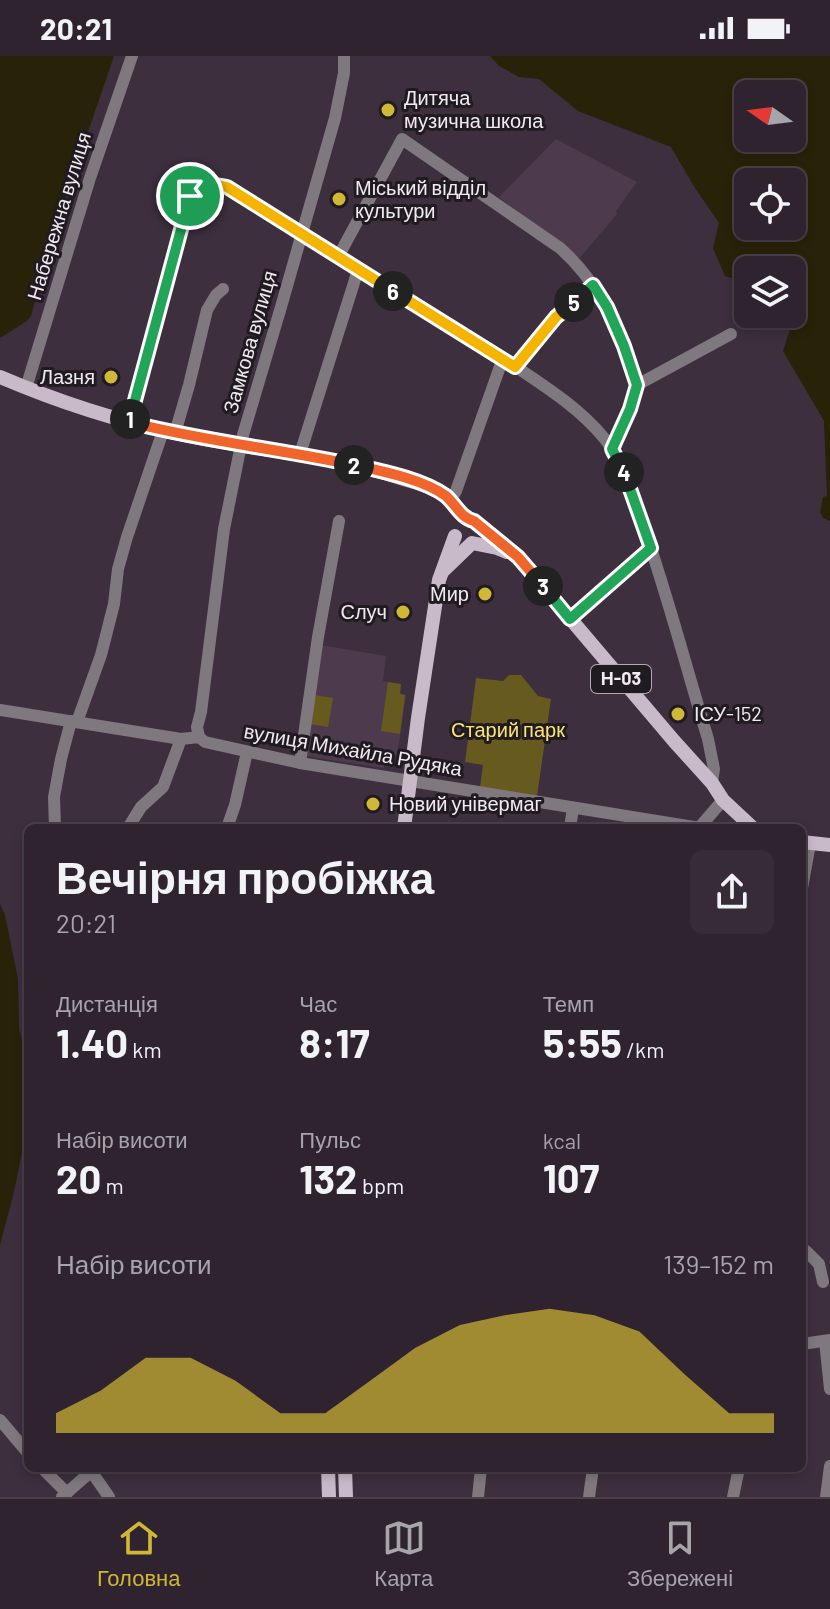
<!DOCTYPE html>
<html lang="uk">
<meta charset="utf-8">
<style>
:root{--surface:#2e232e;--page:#362b36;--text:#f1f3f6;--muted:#a7a4aa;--line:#49404a;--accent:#d1b736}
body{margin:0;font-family:Barlow,sans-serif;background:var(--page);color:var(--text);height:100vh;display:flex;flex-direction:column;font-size:30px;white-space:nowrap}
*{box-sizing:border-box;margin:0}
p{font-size:26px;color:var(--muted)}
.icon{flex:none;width:44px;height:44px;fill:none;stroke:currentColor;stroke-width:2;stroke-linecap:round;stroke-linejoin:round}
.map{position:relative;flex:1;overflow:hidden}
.side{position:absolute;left:24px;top:768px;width:782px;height:648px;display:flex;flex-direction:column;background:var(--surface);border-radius:12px;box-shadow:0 4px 12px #0003,0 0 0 2px var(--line)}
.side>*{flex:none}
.needle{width:52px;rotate:284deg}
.buttons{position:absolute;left:734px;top:24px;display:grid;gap:16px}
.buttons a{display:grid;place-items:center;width:72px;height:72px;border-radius:12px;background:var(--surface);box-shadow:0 4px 12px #0003,0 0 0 2px var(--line);font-size:40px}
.pin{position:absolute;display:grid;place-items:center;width:68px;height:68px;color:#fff;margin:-34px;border:4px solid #fff;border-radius:50%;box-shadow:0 2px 8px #0007}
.km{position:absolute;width:40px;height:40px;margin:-20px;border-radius:50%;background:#222;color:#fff;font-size:22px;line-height:40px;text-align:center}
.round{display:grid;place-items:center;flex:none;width:84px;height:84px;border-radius:12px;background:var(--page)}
.headline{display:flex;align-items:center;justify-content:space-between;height:136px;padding:0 32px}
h1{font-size:44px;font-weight:700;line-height:60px}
.stats{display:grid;grid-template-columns:repeat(3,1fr);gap:12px;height:136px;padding:8px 32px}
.stats div{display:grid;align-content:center}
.stats b{font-size:40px;font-weight:700}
.stats small{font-size:22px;font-weight:400}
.stats p{font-size:22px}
.chart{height:224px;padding:16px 32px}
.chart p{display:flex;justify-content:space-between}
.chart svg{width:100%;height:144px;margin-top:8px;fill:var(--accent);opacity:.7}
.status{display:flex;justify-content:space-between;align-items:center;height:56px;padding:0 40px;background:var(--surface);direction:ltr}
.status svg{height:22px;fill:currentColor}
.dock{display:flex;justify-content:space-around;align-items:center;height:112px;border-top:2px solid var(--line);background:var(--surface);font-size:22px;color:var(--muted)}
.dock a{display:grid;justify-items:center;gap:4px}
.dock .on{color:var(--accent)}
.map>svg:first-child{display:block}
</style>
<div class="status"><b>20:21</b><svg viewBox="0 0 49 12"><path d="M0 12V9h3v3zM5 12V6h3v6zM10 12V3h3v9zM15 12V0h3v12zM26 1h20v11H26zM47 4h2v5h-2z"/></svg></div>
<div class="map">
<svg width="830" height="1441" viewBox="0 0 830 1441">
<rect width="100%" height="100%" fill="#3d2f3e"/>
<g fill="#4d3a4d">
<polygon points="556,83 637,126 616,155 617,158 578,204 499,141"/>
<polygon points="321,589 386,600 383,625 401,628 400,637 406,639 397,700 386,699 384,712 304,700"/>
</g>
<g fill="#675a1e">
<polygon points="509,619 521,619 538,640 551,643 537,740 480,731 483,709 465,706 476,622 503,625"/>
<polygon points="388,626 401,628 400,638 405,639 400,678 381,675"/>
<polygon points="315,639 333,642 328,671 310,668"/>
</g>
<g fill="#272208" fill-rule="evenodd">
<polygon points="0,0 114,0 53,178 31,260 27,265 0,282"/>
<path d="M490 0H830V465L823 462 820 456 823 441 827 440 824 365 783 295 800 242 792 240V214H748V227L725 220 713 192 719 167 695 132 671 91 578 55 539 23 519 21 499 10ZM792 38V82H748V38ZM792 126V170H748V126Z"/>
<polygon points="0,848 5,859 18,923 19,974 28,1003 28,1066 14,1136 0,1189"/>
</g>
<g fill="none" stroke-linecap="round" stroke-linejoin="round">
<g stroke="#7f787f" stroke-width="12">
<path d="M338 201 402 83 560 192C595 223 615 263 629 307 632 313 637 323 636 330 636 347 619 377 612 393"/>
<polyline points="515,311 556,261 593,229"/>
<polyline points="637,329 731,278"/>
<polyline points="26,332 90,122 132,0"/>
<path d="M129 366 190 140C203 129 210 127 227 131L503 302C538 326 577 349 604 382 624 407 632 436 642 466 667 537 686 611 708 683L714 713 712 727"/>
<polyline points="175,377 189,329 207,254 216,239 223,233"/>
<polyline points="300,398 358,214"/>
<polyline points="450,445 456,435 503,302"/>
<polyline points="570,563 651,492"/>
<polyline points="0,654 181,683 199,681 205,686 300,707 700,772"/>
<polyline points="77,666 101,599 114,548 118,513 127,481 163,375"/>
<polyline points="199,681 197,671 201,656 224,473 243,379 281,251 335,62 344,17 344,0"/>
<polyline points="300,707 318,581 339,465"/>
<polyline points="55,772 54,741 61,703 71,665"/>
<polyline points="128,772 141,751 163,731 181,683"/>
<polyline points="227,772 235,749 247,696"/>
<polyline points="570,772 573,752"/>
<polyline points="699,772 723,744"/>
<polyline points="802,832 810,788"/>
<polyline points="802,1194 806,1195 819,1208 823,1226"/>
<polyline points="825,1285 830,1333"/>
<polyline points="802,1288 830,1284"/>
<polyline points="0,1364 28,1397"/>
<polyline points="42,1412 67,1437"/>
<polyline points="91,1415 109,1441"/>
<polyline points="62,1441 95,1412"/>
<polyline points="478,1441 481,1412"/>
<polyline points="589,1441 593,1412"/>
<polyline points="733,1441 739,1412"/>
<polyline points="826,1441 830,1410"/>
</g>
<g stroke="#c9bac9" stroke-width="14">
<path d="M0 321C56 345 114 364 174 377 249 394 328 398 401 422 416 427 434 431 446 441 454 447 460 456 467 463"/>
<polyline points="474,465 518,501 674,685 712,727 723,744 753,772"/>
<polyline points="444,514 472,487 497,492 507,496"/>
<polyline points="404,772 418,662 439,524 455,480"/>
<polyline points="802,786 830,789"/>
<polyline points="328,1412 329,1441"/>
<polyline points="345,1412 346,1441"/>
</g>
</g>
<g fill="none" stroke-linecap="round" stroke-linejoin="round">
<defs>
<polyline id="split-1" points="130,363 190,140"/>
<path id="split-2" d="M130 363 129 366C203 385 279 393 354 409"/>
<path id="split-3" d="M354 409C381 415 423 423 446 440 456 449 461 462 474 465L518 501 543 530"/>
<polyline id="split-4" points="543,530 570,563 651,492 624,416"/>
<polyline id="split-5" points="574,246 593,229 607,251 624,290 637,329 630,353 612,393 624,416"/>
<polyline id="split-6" points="393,235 515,311 556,261 574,246"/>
<path id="split-7" d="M190 140C203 129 210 127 227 131L393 235"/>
</defs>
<use href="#split-1" stroke="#fff" stroke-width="16"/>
<use href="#split-2" stroke="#fff" stroke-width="16"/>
<use href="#split-3" stroke="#fff" stroke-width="16"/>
<use href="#split-4" stroke="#fff" stroke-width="16"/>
<use href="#split-5" stroke="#fff" stroke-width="16"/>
<use href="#split-6" stroke="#fff" stroke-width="16"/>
<use href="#split-7" stroke="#fff" stroke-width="16"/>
<use href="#split-1" stroke="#22a559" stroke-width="10"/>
<use href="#split-2" stroke="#f0652b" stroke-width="10"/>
<use href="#split-3" stroke="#f0652b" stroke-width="10"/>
<use href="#split-4" stroke="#22a559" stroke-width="10"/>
<use href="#split-5" stroke="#22a559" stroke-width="10"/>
<use href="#split-6" stroke="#f5b400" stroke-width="10"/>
<use href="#split-7" stroke="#f5b400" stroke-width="10"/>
</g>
<g fill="#d1b736" stroke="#201a21" stroke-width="3">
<circle cx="388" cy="54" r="8"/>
<circle cx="339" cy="143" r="8"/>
<circle cx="111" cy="321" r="8"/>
<circle cx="485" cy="538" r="8"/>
<circle cx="403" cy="556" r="8"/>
<circle cx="678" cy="658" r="8"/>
<circle cx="373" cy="748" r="8"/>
</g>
<g text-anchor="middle" stroke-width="6" stroke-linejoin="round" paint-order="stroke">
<rect fill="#201a21" stroke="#b3abb3" stroke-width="2" x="591" y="609" width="60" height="28" rx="6"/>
<g font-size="18" font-weight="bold" fill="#f2e9f2">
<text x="621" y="629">Н-03</text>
</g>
<g font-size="20" fill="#f2e9f2" stroke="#201a21" text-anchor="start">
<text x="404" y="49">Дитяча<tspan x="404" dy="23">музична школа</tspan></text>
<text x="355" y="139">Міський відділ<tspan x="355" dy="23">культури</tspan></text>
<text x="95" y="328" text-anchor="end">Лазня</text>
<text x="469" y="545" text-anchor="end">Мир</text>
<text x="387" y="563" text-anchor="end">Случ</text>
<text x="694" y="665">ІСУ-152</text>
<text x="389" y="755">Новий універмаг</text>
</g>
<g font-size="20" fill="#f2e9f2" stroke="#201a21">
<text transform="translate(59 160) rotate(-73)" y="7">Набережна вулиця</text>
<text transform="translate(250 286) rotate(-74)" y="7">Замкова вулиця</text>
<text transform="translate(353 694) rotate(10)" y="7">вулиця Михайла Рудяка</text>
</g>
<g font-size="20" fill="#fce475" stroke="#201a21">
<text x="508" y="681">Старий парк</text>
</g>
</g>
</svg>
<div class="buttons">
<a><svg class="needle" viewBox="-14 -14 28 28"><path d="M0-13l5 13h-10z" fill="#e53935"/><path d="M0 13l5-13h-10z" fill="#a7a4aa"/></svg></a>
<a><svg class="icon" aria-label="locate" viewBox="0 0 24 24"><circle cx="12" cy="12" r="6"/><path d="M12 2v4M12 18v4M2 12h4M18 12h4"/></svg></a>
<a><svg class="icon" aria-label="layers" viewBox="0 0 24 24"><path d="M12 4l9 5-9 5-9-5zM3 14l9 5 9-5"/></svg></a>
</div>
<div class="pin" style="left:190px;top:140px;background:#1e9e55"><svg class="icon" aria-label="arrive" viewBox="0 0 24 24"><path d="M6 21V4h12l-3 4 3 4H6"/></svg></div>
<b class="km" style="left:130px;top:363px">1</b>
<b class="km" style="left:354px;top:409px">2</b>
<b class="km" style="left:543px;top:530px">3</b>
<b class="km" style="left:624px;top:416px">4</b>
<b class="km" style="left:574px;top:246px">5</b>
<b class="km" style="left:393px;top:235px">6</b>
<section class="side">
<div class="headline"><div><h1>Вечірня пробіжка</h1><p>20:21</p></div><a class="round"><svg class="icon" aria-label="share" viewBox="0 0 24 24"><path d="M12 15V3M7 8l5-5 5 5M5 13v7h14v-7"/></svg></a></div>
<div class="stats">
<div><p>Дистанція</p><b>1.40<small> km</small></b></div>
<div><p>Час</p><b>8:17</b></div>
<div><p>Темп</p><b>5:55<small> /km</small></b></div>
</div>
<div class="stats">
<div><p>Набір висоти</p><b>20<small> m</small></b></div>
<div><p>Пульс</p><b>132<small> bpm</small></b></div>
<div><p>kcal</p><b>107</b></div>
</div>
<div class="chart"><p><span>Набір висоти</span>139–152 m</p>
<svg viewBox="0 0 160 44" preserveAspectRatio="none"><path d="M0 44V38L10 31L20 21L30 21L40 28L50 38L60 38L70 28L80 18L90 11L100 8L110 6L120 8L130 13L140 26L150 38L160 38V44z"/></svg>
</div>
</section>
</div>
<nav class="dock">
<a class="on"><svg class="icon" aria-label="home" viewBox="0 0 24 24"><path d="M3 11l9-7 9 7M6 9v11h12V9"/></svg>Головна</a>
<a><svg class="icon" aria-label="map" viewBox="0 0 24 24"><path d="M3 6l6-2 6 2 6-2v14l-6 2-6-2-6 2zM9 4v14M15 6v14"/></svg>Карта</a>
<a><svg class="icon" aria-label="saved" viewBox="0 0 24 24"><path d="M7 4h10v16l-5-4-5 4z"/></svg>Збережені</a>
</nav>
